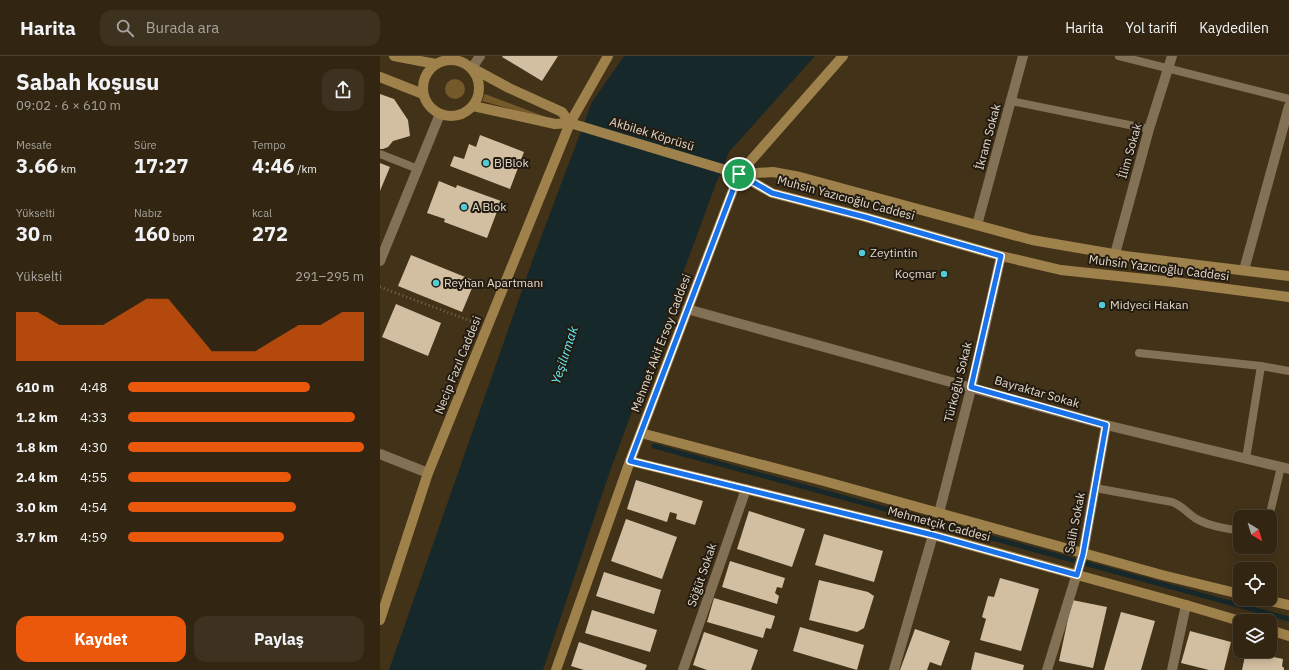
<!DOCTYPE html>
<html lang="tr">
<meta charset="utf-8">
<style>
:root{--surface:#322612;--page:#3d3220;--text:#f1f3f6;--muted:#a8a59f;--line:#4d4332;--accent:#ea580c}
body{margin:0;font-family:"IBM Plex Sans",sans-serif;background:var(--page);color:var(--text);height:100vh;display:flex;flex-direction:column;font-size:15px;white-space:nowrap}
*{box-sizing:border-box;margin:0}
p{font-size:13px;color:var(--muted)}
.icon{flex:none;width:22px;height:22px;fill:none;stroke:currentColor;stroke-width:2;stroke-linecap:round;stroke-linejoin:round}
.map{position:relative;flex:1;overflow:hidden}
.drawer{display:flex;flex-direction:column;background:var(--surface);width:380px}
.drawer>*{flex:none}
.needle{width:26px;rotate:142deg}
.buttons{position:absolute;left:853px;top:454px;display:grid;gap:8px}
.buttons a{display:grid;place-items:center;width:44px;height:44px;border-radius:8px;background:var(--surface);box-shadow:0 2px 10px #0003,0 0 0 1px var(--line);font-size:20px}
.pin{position:absolute;display:grid;place-items:center;width:34px;height:34px;color:#fff;margin:-17px;border:2px solid #fff;border-radius:50%;box-shadow:0 1px 4px #0007}
.round{display:grid;place-items:center;flex:none;width:42px;height:42px;border-radius:12px;background:var(--page)}
.overview{display:flex;align-items:center;justify-content:space-between;height:68px;padding:0 16px}
h1{font-size:22px;font-weight:700;line-height:30px}
.metrics{display:grid;grid-template-columns:repeat(3,1fr);gap:6px;height:68px;padding:4px 16px}
.metrics div{display:grid;align-content:center}
.metrics b{font-size:20px;font-weight:700}
.metrics small{font-size:11px;font-weight:400}
.metrics p{font-size:11px}
.chart{height:112px;padding:8px 16px}
.chart p{display:flex;justify-content:space-between}
.chart svg{width:100%;height:72px;margin-top:4px;fill:var(--accent);opacity:.7}
.button{display:flex;gap:8px;margin-top:auto;padding:8px 16px}
.button a{flex:1;height:46px;border-radius:12px;background:var(--accent);color:#fff;font-size:16px;font-weight:700;line-height:46px;text-align:center}
.button a+a{background:var(--page);color:var(--text)}
ul{padding:0 16px;list-style:none;font-size:13px}
li{display:grid;grid-template-columns:64px 48px 1fr;align-items:center;height:30px}
li i{height:10px;border-radius:5px;background:var(--accent)}
header{display:flex;align-items:center;gap:24px;box-sizing:border-box;height:56px;padding:0 20px;background:var(--surface);border-bottom:1px solid var(--line)}
header strong{font-size:19px}
nav{display:flex;gap:22px;margin-inline-start:auto;font-size:14px}
.search{width:280px;height:36px;background:var(--page);display:flex;align-items:center;gap:10px;box-sizing:border-box;padding:0 14px;border-radius:12px;color:var(--muted);font-size:15px}
main{display:flex;flex:1;min-height:0}
.map>svg:first-child{display:block}
</style>
<header>
<strong>Harita</strong>
<div class="search"><svg class="icon" aria-label="search" viewBox="0 0 24 24"><circle cx="10" cy="10" r="6"/><path d="M15 15l6 6"/></svg>Burada ara</div>
<nav><a>Harita</a><a>Yol tarifi</a><a>Kaydedilen</a></nav>
</header>
<main>
<section class="drawer">
<div class="overview"><div><h1>Sabah koşusu</h1><p>09:02 · 6 × 610 m</p></div><a class="round"><svg class="icon" aria-label="share" viewBox="0 0 24 24"><path d="M12 15V3M7 8l5-5 5 5M5 13v7h14v-7"/></svg></a></div>
<div class="metrics">
<div><p>Mesafe</p><b>3.66<small> km</small></b></div>
<div><p>Süre</p><b>17:27</b></div>
<div><p>Tempo</p><b>4:46<small> /km</small></b></div>
</div>
<div class="metrics">
<div><p>Yükselti</p><b>30<small> m</small></b></div>
<div><p>Nabız</p><b>160<small> bpm</small></b></div>
<div><p>kcal</p><b>272</b></div>
</div>
<div class="chart"><p><span>Yükselti</span>291–295 m</p>
<svg viewBox="0 0 160 44" preserveAspectRatio="none"><path d="M0 44V14L10 14L20 22L30 22L40 22L50 14L60 6L70 6L80 22L90 38L100 38L110 38L120 30L130 22L140 22L150 14L160 14V44z"/></svg>
</div>
<ul>
<li><b>610 m</b>4:48<i style="width:77%"></i></li>
<li><b>1.2 km</b>4:33<i style="width:96%"></i></li>
<li><b>1.8 km</b>4:30<i style="width:100%"></i></li>
<li><b>2.4 km</b>4:55<i style="width:69%"></i></li>
<li><b>3.0 km</b>4:54<i style="width:71%"></i></li>
<li><b>3.7 km</b>4:59<i style="width:66%"></i></li>
</ul>
<div class="button"><a>Kaydet</a><a>Paylaş</a></div>
</section>
<div class="map">
<svg width="909" height="614" viewBox="0 0 909 614">
<rect width="100%" height="100%" fill="#423218"/>
<g fill="#74592b">
<circle cx="75" cy="33" r="10"/>
<polygon points="105,38 179,66 102,45"/>
</g>
<polygon fill="#16282a" points="244,0 435,0 349,96 335,130 229,418 163,614 9,614 154,200 212,46"/>
<g fill="none" stroke-linecap="round" stroke-linejoin="round">
<polyline stroke="#16282a" stroke-width="5" points="274,390 909,563"/>
</g>
<g fill="#d2bea0">
<polygon points="123,0 178,0 162,25 122,1"/>
<polygon points="0,38 14,43 28,64 30,80 13,85 8,91 3,93 0,93"/>
<polygon points="100,79 144,96 130,133 70,110 74,100 84,103 89,88 96,91"/>
<polygon points="0,107 10,111 0,135"/>
<polygon points="59,125 76,132 77,129 121,145 107,182 64,166 65,163 47,157"/>
<polygon points="31,199 95,225 82,256 18,230"/>
<polygon points="16,248 61,267 48,300 2,281"/>
<polygon points="256,424 323,445 315,469 296,463 297,458 290,456 287,466 247,453"/>
<polygon points="369,455 425,473 412,511 357,493"/>
<polygon points="246,463 297,481 282,523 231,505"/>
<polygon points="444,478 503,495 494,526 435,509"/>
<polygon points="350,505 405,522 402,532 397,531 395,537 399,540 397,548 342,531"/>
<polygon points="224,516 281,534 274,558 216,540"/>
<polygon points="620,522 659,533 641,595 600,584 606,563 602,561 608,540 614,541"/>
<polygon points="439,524 488,536 494,540 484,572 477,576 429,564"/>
<polygon points="334,542 395,560 391,573 386,572 383,582 327,566"/>
<polygon points="692,544 727,551 713,612 679,605"/>
<polygon points="212,554 277,574 270,596 205,577"/>
<polygon points="741,556 775,565 761,614 724,614"/>
<polygon points="420,571 484,589 477,614 413,595"/>
<polygon points="535,573 570,585 561,610 550,606 547,614 520,614"/>
<polygon points="810,575 851,586 844,614 829,614 801,607"/>
<polygon points="324,576 378,594 371,614 327,614 313,609"/>
<polygon points="199,586 267,609 265,614 204,614 191,610"/>
<polygon points="866,595 903,603 902,610 904,612 904,614 862,614"/>
<polygon points="595,596 644,609 643,614 591,614"/>
</g>
<g fill="none" stroke-linecap="round" stroke-linejoin="round">
<polyline stroke="#796b55" stroke-width="2.5" stroke-dasharray="1 3" stroke-linecap="butt" points="0,231 96,267"/>
<g stroke="#837155" stroke-width="8">
<polyline points="739,0 909,43"/>
<polyline points="631,45 769,73"/>
<polyline points="0,98 38,113"/>
<polyline points="759,297 881,310 909,315"/>
<polyline points="866,403 881,310"/>
<path d="M715 432 792 446C803 450 806 456 815 462 828 470 845 472 860 475"/>
<polyline points="889,461 901,411"/>
</g>
<g stroke="#837155" stroke-width="10">
<polyline points="92,12 100,0"/>
<polyline points="597,169 643,0"/>
<polyline points="735,198 769,73 792,0"/>
<polyline points="0,205 60,58"/>
<polyline points="864,214 909,50"/>
<polyline points="307,253 726,369 909,413"/>
<polyline points="0,398 48,417"/>
<polyline points="559,457 592,329 621,200"/>
<polyline points="303,614 366,433"/>
<polyline points="514,614 553,479"/>
<polyline points="667,614 703,498 726,369"/>
<polyline points="792,614 806,549"/>
</g>
<g stroke="#9f814b" stroke-width="10">
<polyline points="14,0 56,8"/>
<circle cx="71" cy="32" r="28"/>
<polyline points="92,12 129,32 182,56 190,67"/>
<polyline points="0,21 43,38"/>
<polyline points="93,50 175,68 190,67 359,118 392,137 485,161 621,200 681,214 794,226 909,241"/>
<polyline points="359,118 393,116 420,121 652,184 745,200 909,220"/>
<polyline points="261,377 440,424 782,519 860,538"/>
<polyline points="250,405 553,479 806,549 860,565"/>
<polyline points="882,543 909,549"/>
<polyline points="0,564 48,417 190,67 228,0"/>
<polyline points="890,574 909,580"/>
<polyline points="176,614 250,405 359,118 463,0"/>
</g>
</g>
<g fill="none" stroke-linecap="round" stroke-linejoin="round">
<defs>
<polygon id="route" points="359,118 392,137 485,161 621,200 591,331 726,369 703,498 697,519 553,479 250,405"/>
</defs>
<use href="#route" stroke="#fff" stroke-width="8"/>
<use href="#route" stroke="#1a73e8" stroke-width="5"/>
</g>
<g fill="#52cbd9" stroke="#231b10" stroke-width="1.5">
<circle cx="106" cy="107" r="4"/>
<circle cx="84" cy="151" r="4"/>
<circle cx="482" cy="197" r="4"/>
<circle cx="564" cy="218" r="4"/>
<circle cx="56" cy="227" r="4"/>
<circle cx="722" cy="249" r="4"/>
</g>
<g text-anchor="middle" stroke-width="4" stroke-linejoin="round" paint-order="stroke">
<g font-size="12" fill="#e3d9ca" stroke="#231b10">
<text transform="translate(272 78) rotate(17)" y="4">Akbilek Köprüsü</text>
<text transform="translate(608 81) rotate(-75)" y="4">İkram Sokak</text>
<text transform="translate(750 95) rotate(-74)" y="4">İlim Sokak</text>
<text transform="translate(466 142) rotate(15)" y="4">Muhsin Yazıcıoğlu Caddesi</text>
<text transform="translate(779 212) rotate(7)" y="4">Muhsin Yazıcıoğlu Caddesi</text>
<text transform="translate(281 287) rotate(-69)" y="4">Mehmet Akif Ersoy Caddesi</text>
<text transform="translate(78 309) rotate(-68)" y="4">Necip Fazıl Caddesi</text>
<text transform="translate(578 326) rotate(-76)" y="4">Türkoğlu Sokak</text>
<text transform="translate(657 336) rotate(16)" y="4">Bayraktar Sokak</text>
<text transform="translate(695 467) rotate(-79)" y="4">Salih Sokak</text>
<text transform="translate(559 468) rotate(15)" y="4">Mehmetçik Caddesi</text>
<text transform="translate(322 519) rotate(-71)" y="4">Söğüt Sokak</text>
</g>
<g font-size="12" fill="#e3d9ca" stroke="#231b10" text-anchor="start">
<text x="114" y="111">B Blok</text>
<text x="92" y="155">A Blok</text>
<text x="490" y="201">Zeytintin</text>
<text x="556" y="222" text-anchor="end">Koçmar</text>
<text x="64" y="231">Reyhan Apartmanı</text>
<text x="730" y="253">Midyeci Hakan</text>
</g>
<g font-size="13" font-style="italic" fill="#62ebfb" stroke="#231b10">
<text transform="translate(184 299) rotate(-72)" y="5">Yeşilırmak</text>
</g>
</g>
</svg>
<div class="buttons">
<a><svg class="needle" viewBox="-14 -14 28 28"><path d="M0-13l5 13h-10z" fill="#e53935"/><path d="M0 13l5-13h-10z" fill="#a8a59f"/></svg></a>
<a><svg class="icon" aria-label="locate" viewBox="0 0 24 24"><circle cx="12" cy="12" r="6"/><path d="M12 2v4M12 18v4M2 12h4M18 12h4"/></svg></a>
<a><svg class="icon" aria-label="layers" viewBox="0 0 24 24"><path d="M12 4l9 5-9 5-9-5zM3 14l9 5 9-5"/></svg></a>
</div>
<div class="pin" style="left:359px;top:118px;background:#1e9e55"><svg class="icon" aria-label="arrive" viewBox="0 0 24 24"><path d="M6 21V4h12l-3 4 3 4H6"/></svg></div>
</div>
</main>
